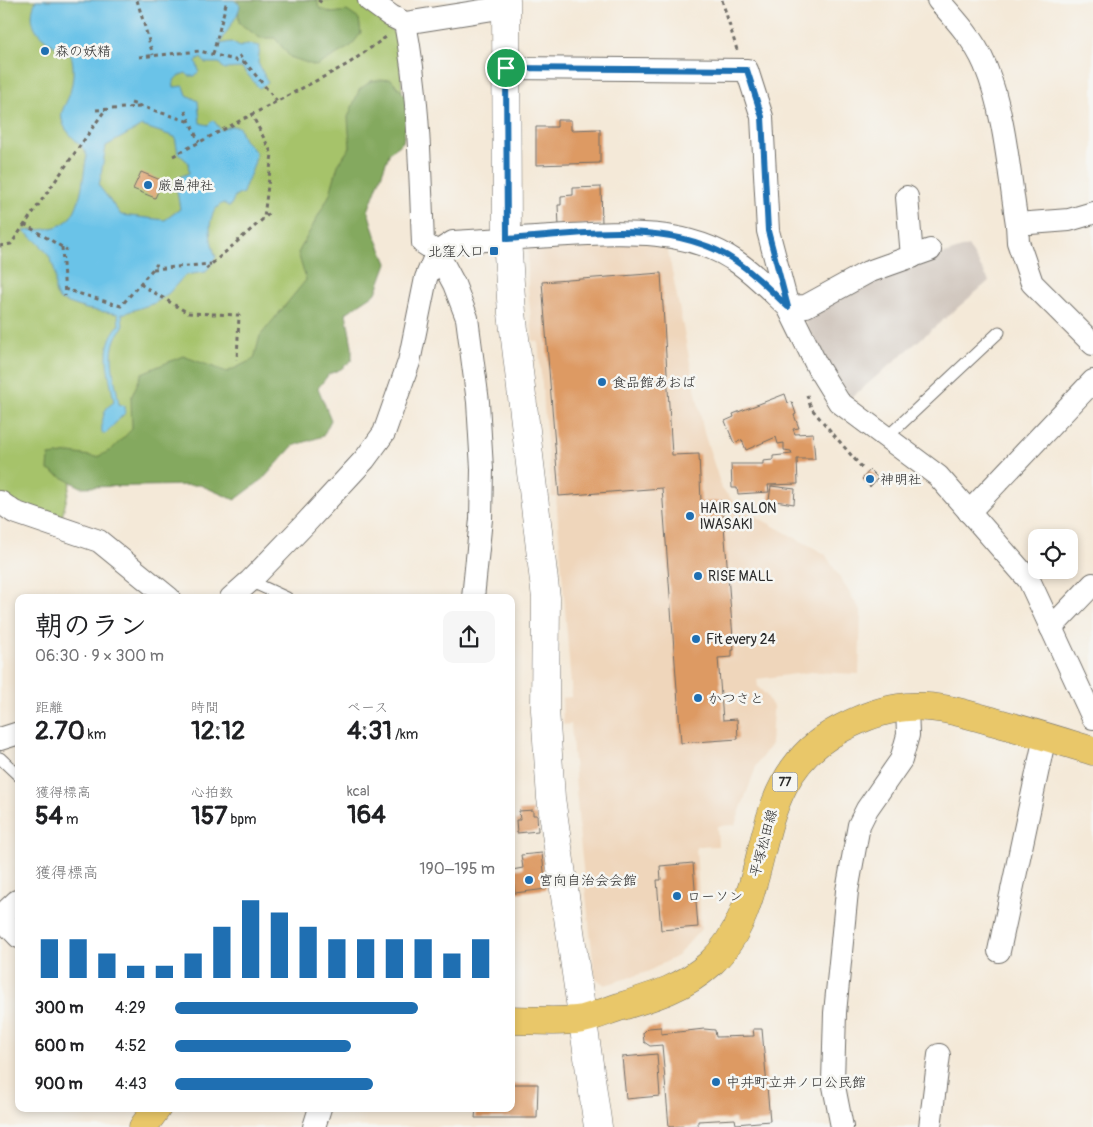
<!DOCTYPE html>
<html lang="ja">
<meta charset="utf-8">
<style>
:root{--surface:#fff;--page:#f6f6f6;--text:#202124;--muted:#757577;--accent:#1f6fb2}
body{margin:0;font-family:Pangolin,"Klee One",sans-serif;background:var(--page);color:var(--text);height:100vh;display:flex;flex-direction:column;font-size:19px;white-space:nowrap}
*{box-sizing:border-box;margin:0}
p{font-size:16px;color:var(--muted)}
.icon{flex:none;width:28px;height:28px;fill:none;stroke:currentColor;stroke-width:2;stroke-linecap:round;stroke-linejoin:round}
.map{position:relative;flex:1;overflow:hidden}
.side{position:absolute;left:15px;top:594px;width:500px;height:518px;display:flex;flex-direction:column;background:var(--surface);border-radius:10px;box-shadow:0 2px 8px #0003}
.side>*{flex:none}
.tools{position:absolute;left:1028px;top:529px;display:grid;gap:10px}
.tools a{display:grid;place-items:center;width:50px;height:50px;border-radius:10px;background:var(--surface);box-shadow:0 2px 8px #0003;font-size:25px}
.pin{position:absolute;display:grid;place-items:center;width:42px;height:42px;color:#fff;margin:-21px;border:2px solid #fff;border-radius:50%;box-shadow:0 1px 5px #0007}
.round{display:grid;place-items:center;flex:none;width:52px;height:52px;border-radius:10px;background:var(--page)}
.overview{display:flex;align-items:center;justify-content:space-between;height:85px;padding:0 20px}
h1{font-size:28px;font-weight:700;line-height:38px}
.figures{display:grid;grid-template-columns:repeat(3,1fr);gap:8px;height:85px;padding:5px 20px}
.figures div{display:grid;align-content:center}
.figures b{font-size:25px;font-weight:700}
.figures small{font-size:14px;font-weight:400}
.figures p{font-size:14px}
.chart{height:140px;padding:10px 20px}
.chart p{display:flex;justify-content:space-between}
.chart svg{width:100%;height:90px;margin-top:5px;stroke:var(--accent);stroke-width:6}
ul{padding:0 20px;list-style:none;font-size:16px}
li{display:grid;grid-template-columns:80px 60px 1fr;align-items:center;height:38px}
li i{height:12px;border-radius:6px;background:var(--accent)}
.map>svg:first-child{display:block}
</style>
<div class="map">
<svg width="1093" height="1127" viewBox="0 0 1093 1127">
<rect width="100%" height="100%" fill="#f6f6f2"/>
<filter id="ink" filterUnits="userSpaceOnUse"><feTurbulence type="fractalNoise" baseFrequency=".02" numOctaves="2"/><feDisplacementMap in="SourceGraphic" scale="10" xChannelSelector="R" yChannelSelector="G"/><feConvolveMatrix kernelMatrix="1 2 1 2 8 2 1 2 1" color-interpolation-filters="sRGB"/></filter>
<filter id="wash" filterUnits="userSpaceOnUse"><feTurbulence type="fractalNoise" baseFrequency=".0096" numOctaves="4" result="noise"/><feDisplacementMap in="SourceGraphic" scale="20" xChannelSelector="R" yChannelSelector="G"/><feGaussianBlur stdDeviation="1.12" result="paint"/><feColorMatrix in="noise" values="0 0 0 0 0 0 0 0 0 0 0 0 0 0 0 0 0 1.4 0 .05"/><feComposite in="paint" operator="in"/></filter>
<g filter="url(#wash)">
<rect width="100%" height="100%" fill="#f4e9d8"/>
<polygon fill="#efd6bb" points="657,239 668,251 704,433 722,489 740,508 825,554 861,611 859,674 811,672 757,679 758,687 767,696 773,707 771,744 757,764 735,825 717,826 718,846 696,847 701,929 677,956 647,972 605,985 595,978 580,840 571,724 563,725 562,698 572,697 556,497 552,497 538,341 533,341 528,286 528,242"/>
<polygon fill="#cdc2b9" points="968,246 989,281 851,398 821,353 805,321 808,312 890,272"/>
<polygon fill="#a6c36b" stroke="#68774b" points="0,0 356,0 398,36 404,116 376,162 333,313 71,481 61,521 0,497"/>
<g fill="#84a95f" stroke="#586a45">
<polygon points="238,0 317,0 319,8 332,13 347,11 359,19 361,33 351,46 316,66 290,57 275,38 260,38 239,23"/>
<polygon points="391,79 410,101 403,142 390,152 368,211 375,235 387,263 376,293 346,313 352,346 352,360 341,369 329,374 318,388 331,420 323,436 293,446 263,479 235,500 200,485 81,487 48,470 49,456 70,453 97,457 111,450 132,429 131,398 142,373 183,356 227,372 254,359 260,336 306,280 298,253 330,194 338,165 350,147 348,117 359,90 371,81"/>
</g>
<path fill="#6bc3e8" stroke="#4b778a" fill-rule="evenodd" d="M36 0H234L240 5C240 14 225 33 220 44L231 42 240 47 247 44 260 46 258 63 268 83 259 88 242 68 224 69 219 63H205L201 58 196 61 199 71 195 76H189L186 73C179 75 172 78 174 87L184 86 187 95 198 101 200 123 208 125 213 120 221 130 231 126 239 127 244 140 256 152C256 167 247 178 243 193L235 196 230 207 223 203C204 213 210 242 216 257L206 272 185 275 169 293 155 303 122 314 123 327C103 348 116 379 119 404L125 406V413L105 434 102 433C101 428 103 412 107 408 109 405 112 404 114 402 110 376 98 347 119 325L118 314 86 309 60 300C52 292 56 284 55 274 53 255 38 241 23 231 34 230 48 230 58 226 83 218 82 176 87 156 82 142 65 135 62 120 60 111 65 106 68 98 73 86 75 67 71 55 48 43 22 30 36 0ZM142 126 175 137 178 153 188 162 189 173 175 179 180 209 165 220 121 215 99 186 106 146Z"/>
<g id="blocks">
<g fill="#dd9a63">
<polygon points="557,120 571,120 571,130 600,129 600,163 536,165 536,127 557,127"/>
<polygon points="141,172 163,181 155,198 133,189"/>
<polygon points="601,187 602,224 559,226 558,205 561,205 561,196 573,195 573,188"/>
<polygon points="661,273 672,455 699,454 701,502 722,501 734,650 732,650 732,657 718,658 723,720 737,719 738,739 681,743 662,488 559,496 542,282"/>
<polygon points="785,394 788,403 792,402 796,414 794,415 799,428 793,429 795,434 813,433 815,459 797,459 798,484 768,485 769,492 738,494 737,488 732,488 731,464 763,464 763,461 773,460 773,456 792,454 791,451 784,450 784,443 778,444 776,437 746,450 742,440 734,443 725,421 734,417 733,414"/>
<polygon points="870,470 878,478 870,487 862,479"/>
<polygon points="771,486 795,489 794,504 769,500"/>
<polygon points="533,810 533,815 537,815 538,831 517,833 516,820 520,820 519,811"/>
<polygon points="542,853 546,889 515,893 512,870 523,868 521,855"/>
<polygon points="693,863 698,927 661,930 657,880 661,880 660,866"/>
<polygon points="661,1027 661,1034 704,1029 715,1030 716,1037 754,1036 753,1029 762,1029 770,1121 736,1124 735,1119 698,1121 698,1126 669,1127 662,1045 650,1046 644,1042 643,1033 648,1028"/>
<polygon points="657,1054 660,1096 626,1099 622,1057"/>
<polygon points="511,1084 538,1084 537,1118 475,1118 476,1108 511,1108"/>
</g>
</g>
</g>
<g filter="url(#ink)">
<use href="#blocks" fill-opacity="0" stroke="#716e68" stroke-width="1"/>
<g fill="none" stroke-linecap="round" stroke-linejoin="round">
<defs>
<g id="service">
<polyline points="886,438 999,332"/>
<polyline points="250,581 287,598"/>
<polyline points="0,758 19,776"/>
</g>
<g id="minor">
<polyline points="369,0 391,16 405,23 506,7"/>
<path d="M938 0C956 20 975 41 985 65 1005 113 1009 174 1017 224L1018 242 1032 283 1093 344"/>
<path d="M405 23C419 95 420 169 423 243L437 252 454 284 467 318 478 402 482 469 481 519 473 598"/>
<polyline points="506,68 747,70 762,117 768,231 788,307 818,368 839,402 938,476 1029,580 1093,718"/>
<polyline points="907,197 912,257"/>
<polyline points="1017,224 1069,220 1093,213"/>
<polyline points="0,502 14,512 99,541 169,598"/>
<polyline points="969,512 1093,381"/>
<path d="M231 598 250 581 304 525 365 459 384 433 409 362 426 278 437 252 453 242C486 240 519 238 552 236 613 233 683 225 737 262 755 274 772 292 788 307L806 306 868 272 930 250"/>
<polyline points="1051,628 1093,584"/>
<polyline points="0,739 19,733"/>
<polyline points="0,917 19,937"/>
<polyline points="0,917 17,901"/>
<polyline points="999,951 1045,736"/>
<polyline points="314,1127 320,1108"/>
<polyline points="842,1127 833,1081 835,1013 847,891 859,825 867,809 901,760 908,735 907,707"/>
<polyline points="930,1127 939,1055"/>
</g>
<polyline id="tertiary" points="506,0 507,239 512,313 546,598 545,710 551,798 598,1127"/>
<g id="primary">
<path d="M511 1020C534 1020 561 1023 583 1019 595 1016 607 1011 619 1007 652 997 684 988 710 964 781 897 739 781 842 728 861 718 885 709 907 707 937 704 966 714 995 722 1028 731 1060 741 1093 751"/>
<polyline points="143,1127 157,1108"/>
</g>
</defs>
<use href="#service" stroke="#716e68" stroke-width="13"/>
<use href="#minor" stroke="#716e68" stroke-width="24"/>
<use href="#tertiary" stroke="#716e68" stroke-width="29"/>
<use href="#primary" stroke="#716e68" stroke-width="29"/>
<g stroke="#716e68" stroke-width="3" stroke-dasharray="4 4" stroke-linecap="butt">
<polyline points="137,0 153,55"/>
<polyline points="318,0 324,4"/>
<polyline points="722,0 737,50"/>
<polyline points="213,54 227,0"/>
<polyline points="239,55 277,101"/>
<polyline points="139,57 200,51 246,63"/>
<polyline points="131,103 190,122"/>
<polyline points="96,110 140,107"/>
<polyline points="185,111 199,142"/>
<polyline points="251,113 272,154 264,217"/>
<polyline points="173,156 348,64 386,37"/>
<polyline points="24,224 67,250"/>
<polyline points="0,246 11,244 105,110"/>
<polyline points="62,247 65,296"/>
<polyline points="153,269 211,264"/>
<polyline points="206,269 271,212"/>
<polyline points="140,284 188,313 239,315 237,360"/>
<polyline points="64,289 121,306 157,264"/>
<polyline points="807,395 811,408 863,469"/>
</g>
<use href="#service" stroke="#fff" stroke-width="11"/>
<use href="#minor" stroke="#fff" stroke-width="22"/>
<use href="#tertiary" stroke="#fff" stroke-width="28"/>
<use href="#primary" stroke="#e9c769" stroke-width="28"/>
</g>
</g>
<g fill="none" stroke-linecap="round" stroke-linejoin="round" filter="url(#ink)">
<defs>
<path id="route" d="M506 68 747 70 762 117 768 231 788 307C772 292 755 274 737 262 672 217 581 235 507 239Z"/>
</defs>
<use href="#route" stroke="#fff" stroke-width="10"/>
<use href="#route" stroke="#1f6fb2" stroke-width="6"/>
</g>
<g fill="#1f6fb2" stroke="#f6f6f2" stroke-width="2">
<circle cx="45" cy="51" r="5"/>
<circle cx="148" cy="185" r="5"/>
<rect x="489" y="246" width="10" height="10" rx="2.5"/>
<circle cx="602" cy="382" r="5"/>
<circle cx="870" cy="479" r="5"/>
<circle cx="690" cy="516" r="5"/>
<circle cx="698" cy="576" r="5"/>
<circle cx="696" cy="639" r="5"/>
<circle cx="698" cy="698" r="5"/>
<circle cx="529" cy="880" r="5"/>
<circle cx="677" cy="896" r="5"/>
<circle cx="716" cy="1082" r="5"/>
</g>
<g text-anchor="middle" stroke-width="5" stroke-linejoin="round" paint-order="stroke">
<rect fill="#f6f6f2" stroke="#686867" stroke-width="1" x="772.5" y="772.5" width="25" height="19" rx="4"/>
<g font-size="12" font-weight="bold" fill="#2b2b2b">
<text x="785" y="786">77</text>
</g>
<g font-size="14" fill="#2b2b2b" stroke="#f6f6f2" text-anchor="start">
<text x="55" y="56">森の妖精</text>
<text x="158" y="190">厳島神社</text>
<text x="484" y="256" text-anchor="end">北窪入口</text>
<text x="612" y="387">食品館あおば</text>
<text x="880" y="484">神明社</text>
<text x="700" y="513">HAIR SALON<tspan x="700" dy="16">lWASAKl</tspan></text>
<text x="708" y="581">RISE MALL</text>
<text x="706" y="644">Fit every 24</text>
<text x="708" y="703">かつさと</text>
<text x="539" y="885">宮向自治会会館</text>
<text x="687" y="901">ローソン</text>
<text x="726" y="1087">中井町立井ノ口公民館</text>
</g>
<g font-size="14" fill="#2b2b2b" stroke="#f6f6f2">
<text transform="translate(763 843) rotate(-75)" y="5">平塚松田線</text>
</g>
</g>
</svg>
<div class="tools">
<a><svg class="icon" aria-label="locate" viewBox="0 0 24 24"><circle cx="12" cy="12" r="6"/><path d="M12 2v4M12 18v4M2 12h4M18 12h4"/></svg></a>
</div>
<div class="pin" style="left:506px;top:68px;background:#1e9e55"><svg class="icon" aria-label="arrive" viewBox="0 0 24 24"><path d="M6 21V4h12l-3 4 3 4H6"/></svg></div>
<section class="side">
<div class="overview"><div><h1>朝のラン</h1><p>06:30 · 9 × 300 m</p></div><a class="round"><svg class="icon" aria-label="share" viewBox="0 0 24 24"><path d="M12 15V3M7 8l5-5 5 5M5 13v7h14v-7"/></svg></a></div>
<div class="figures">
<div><p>距離</p><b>2.70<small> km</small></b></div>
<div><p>時間</p><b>12:12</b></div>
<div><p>ペース</p><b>4:31<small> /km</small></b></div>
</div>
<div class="figures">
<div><p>獲得標高</p><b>54<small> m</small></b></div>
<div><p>心拍数</p><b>157<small> bpm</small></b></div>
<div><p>kcal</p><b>164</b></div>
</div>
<div class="chart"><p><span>獲得標高</span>190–195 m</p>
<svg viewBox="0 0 160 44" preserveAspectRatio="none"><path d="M5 44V25M15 44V25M25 44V32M35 44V38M45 44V38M55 44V32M65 44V19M75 44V6M85 44V12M95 44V19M105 44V25M115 44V25M125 44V25M135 44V25M145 44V32M155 44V25"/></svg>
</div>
<ul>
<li><b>300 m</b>4:29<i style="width:76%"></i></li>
<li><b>600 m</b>4:52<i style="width:55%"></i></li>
<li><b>900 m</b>4:43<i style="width:62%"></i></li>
</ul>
</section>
</div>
